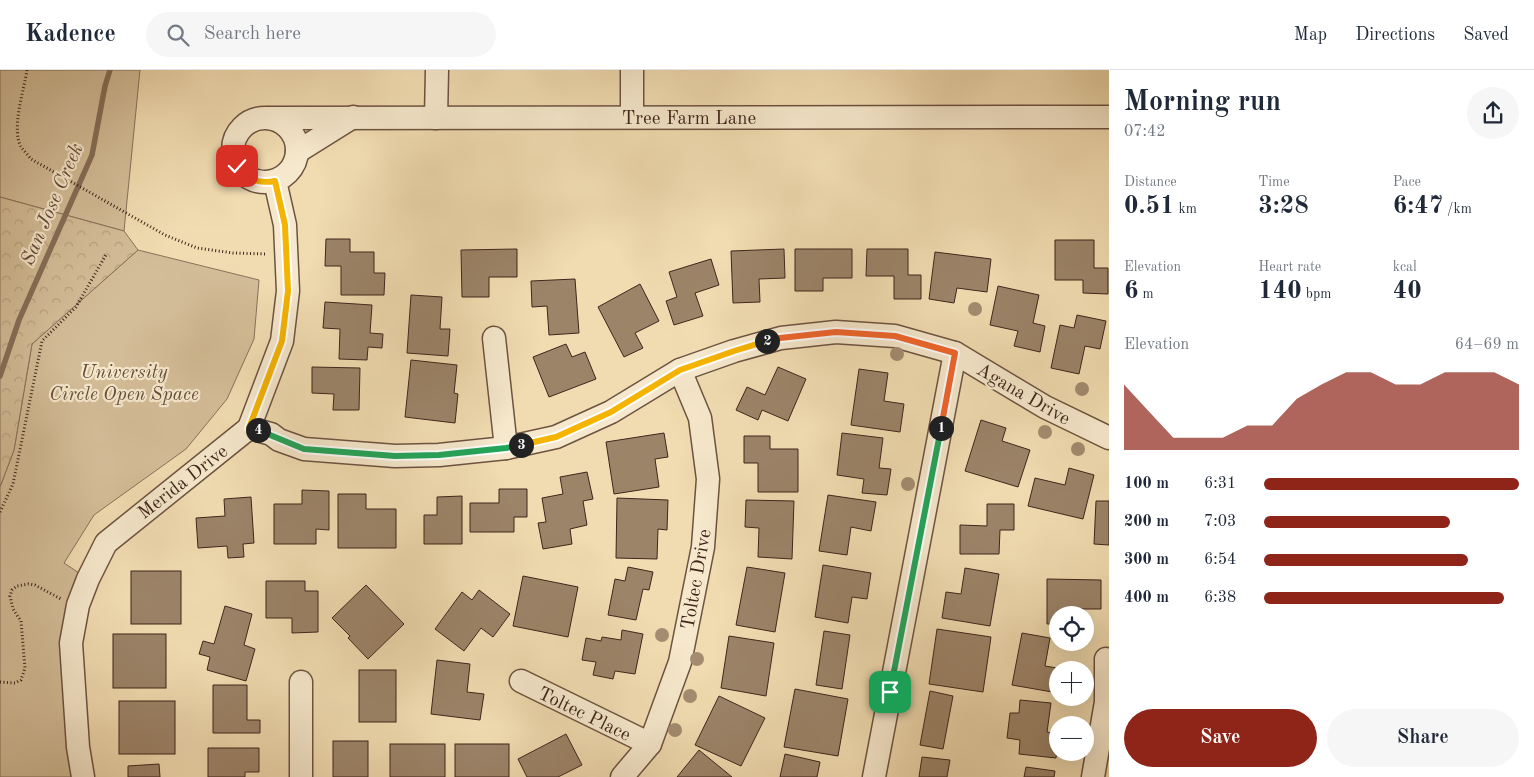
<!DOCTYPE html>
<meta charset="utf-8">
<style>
:root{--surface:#fff;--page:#f6f6f7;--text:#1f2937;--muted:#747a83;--line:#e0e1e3;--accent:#8f2418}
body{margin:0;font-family:"Old Standard TT",serif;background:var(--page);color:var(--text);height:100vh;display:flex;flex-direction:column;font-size:19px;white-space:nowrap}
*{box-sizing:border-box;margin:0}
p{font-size:16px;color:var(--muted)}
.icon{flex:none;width:28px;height:28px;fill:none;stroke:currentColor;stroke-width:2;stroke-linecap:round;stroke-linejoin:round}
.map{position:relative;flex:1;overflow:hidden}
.drawer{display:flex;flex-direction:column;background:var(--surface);width:425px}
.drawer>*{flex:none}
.tools{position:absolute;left:1049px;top:536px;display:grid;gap:10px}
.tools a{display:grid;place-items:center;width:45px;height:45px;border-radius:50%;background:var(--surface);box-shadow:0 5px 20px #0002;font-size:25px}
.pin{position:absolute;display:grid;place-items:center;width:42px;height:42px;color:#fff;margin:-21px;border-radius:10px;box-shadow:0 2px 8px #0006}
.km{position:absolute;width:25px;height:25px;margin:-12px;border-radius:50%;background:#222;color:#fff;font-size:14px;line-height:25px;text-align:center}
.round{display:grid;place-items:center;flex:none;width:52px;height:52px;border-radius:26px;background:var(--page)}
.head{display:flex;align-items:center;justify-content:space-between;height:85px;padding:0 15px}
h1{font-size:28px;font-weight:800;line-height:38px}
.metrics{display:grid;grid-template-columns:repeat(3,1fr);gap:8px;height:85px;padding:5px 15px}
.metrics div{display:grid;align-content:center}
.metrics b{font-size:25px;font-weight:800}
.metrics small{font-size:14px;font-weight:400}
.metrics p{font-size:14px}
.chart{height:140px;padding:10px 15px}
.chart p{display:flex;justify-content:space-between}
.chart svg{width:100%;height:90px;margin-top:5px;fill:var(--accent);opacity:.7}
.primary-button{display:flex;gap:10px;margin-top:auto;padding:10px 15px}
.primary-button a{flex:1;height:58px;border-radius:30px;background:var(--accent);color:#fff;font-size:20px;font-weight:800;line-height:58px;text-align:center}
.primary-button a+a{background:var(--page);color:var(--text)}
ul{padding:0 15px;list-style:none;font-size:16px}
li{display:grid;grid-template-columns:80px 60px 1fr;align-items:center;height:38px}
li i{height:12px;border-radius:6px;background:var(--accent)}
header{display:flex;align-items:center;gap:30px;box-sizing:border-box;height:70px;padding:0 25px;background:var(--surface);border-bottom:1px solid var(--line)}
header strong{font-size:24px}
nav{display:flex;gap:28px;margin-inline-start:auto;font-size:18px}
.search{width:350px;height:45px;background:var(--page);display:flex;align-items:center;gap:12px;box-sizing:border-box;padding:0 18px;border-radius:28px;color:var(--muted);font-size:19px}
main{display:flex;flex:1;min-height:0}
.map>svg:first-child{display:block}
</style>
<header>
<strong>Kadence</strong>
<div class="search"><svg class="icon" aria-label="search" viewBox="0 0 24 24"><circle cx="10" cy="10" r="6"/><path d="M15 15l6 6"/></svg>Search here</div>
<nav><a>Map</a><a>Directions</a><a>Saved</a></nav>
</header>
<main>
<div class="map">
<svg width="1109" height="707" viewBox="0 0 1109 707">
<defs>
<pattern id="forest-crowns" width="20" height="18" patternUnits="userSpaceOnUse" patternTransform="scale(1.25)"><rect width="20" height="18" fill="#d3bd98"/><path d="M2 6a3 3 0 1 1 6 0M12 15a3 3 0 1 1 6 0" fill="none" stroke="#b6a282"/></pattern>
</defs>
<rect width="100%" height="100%" fill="#f1dcb1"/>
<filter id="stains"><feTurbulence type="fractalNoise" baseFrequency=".004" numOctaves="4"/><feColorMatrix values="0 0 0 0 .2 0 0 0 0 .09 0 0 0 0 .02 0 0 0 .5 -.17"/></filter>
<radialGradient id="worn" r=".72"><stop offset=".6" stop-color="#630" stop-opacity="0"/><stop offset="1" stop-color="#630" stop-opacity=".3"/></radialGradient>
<g fill="#d3bd98" stroke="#89715a">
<polygon points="0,0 140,0 124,161 0,127"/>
<polygon points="138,180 259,210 254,269 227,329 186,379 94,445 64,493 88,509 78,535 83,707 0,707 0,417 14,380 32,274"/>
</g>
<polygon fill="url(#forest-crowns)" stroke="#89715a" points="0,127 124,161 138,180 32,274 14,380 0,417"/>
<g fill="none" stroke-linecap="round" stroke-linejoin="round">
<polyline stroke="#856e56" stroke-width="5.5" points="0,306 19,250 92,85 105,16 110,0"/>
</g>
<g fill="#9c8469" stroke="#3f251b">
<polygon points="326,169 350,169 350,182 374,182 374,203 385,203 384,225 341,225 341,196 325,196"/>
<polygon points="1055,170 1094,170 1094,198 1108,198 1108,224 1083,223 1083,210 1055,210"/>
<polygon points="517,179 517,207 489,207 489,227 462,227 461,180"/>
<polygon points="784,179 785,208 759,209 760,232 733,233 731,181"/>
<polygon points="795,179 852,179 852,208 823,208 823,221 795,221"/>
<polygon points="867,179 908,179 908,205 921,205 921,229 894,229 894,206 866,206"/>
<polygon points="935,182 991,189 987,222 957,218 954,233 929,229"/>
<polygon points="711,189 719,215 695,223 703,246 674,255 666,231 677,227 669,202"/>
<polygon points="575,209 579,263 549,265 547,236 532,237 531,211"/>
<polygon points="640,214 659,251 635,263 643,278 624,287 598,237"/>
<polygon points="998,216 1039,225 1033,253 1045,256 1040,282 1014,276 1018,261 990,255"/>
<polygon points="411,225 442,227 440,259 450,259 448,286 407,283"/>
<polygon points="325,232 372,235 370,263 383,264 382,278 368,277 367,290 339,289 340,259 323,258"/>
<polygon points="1077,245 1106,251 1100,279 1085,276 1079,304 1051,298 1060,255 1074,258"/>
<polygon points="566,274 572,287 585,282 596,309 549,327 533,287"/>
<polygon points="411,290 457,295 454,323 458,324 455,353 405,347"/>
<polygon points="312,297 360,298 359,340 333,340 334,324 312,323"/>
<polygon points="778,297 806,309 788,351 762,340 758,350 736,340 747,317 765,325"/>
<polygon points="859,299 888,303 884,331 904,334 900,362 851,355"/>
<polygon points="981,350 1006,358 1002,371 1030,380 1018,417 965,401"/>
<polygon points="664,363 668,387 655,389 659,417 614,424 606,372"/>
<polygon points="842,363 883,368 879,398 891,399 887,425 862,423 864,409 837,405"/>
<polygon points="744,366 770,366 770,379 798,379 798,422 758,422 758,393 744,393"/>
<polygon points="1069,398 1094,405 1083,449 1028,436 1035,408 1065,415"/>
<polygon points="587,402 593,429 583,431 587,455 570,459 572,474 543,479 538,453 546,452 542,428 563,424 560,407"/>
<polygon points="499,419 527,419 527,447 514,447 514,462 470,462 470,433 499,433"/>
<polygon points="302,420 329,421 329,460 316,459 316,474 274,474 274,434 302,434"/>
<polygon points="338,424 366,424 366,439 396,439 396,478 338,478"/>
<polygon points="828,425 876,432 871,461 851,457 847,485 819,481"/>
<polygon points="462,426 462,474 424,474 424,445 437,445 437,427"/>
<polygon points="251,427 254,473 243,474 244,487 228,488 227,476 198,478 196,448 225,446 224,429"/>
<polygon points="617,428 668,430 667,460 658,459 657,489 616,488"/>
<polygon points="746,430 794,431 792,489 758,487 759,458 745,457"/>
<polygon points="1096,431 1109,431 1109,475 1094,474"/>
<polygon points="987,434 1014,434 1014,460 1000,460 999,484 960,484 960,455 987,456"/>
<polygon points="823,495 871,503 867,529 852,527 848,553 815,547"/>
<polygon points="628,497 653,502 649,520 643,519 636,550 608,545 615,509 625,511"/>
<polygon points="747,497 785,503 775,562 736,555"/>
<polygon points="965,498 999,504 990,556 942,548 946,522 961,524"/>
<rect x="131" y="501" width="50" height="53"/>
<polygon points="523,506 578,517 568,567 513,556"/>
<polygon points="1047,509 1101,510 1101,539 1073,539 1073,545 1058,545 1058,554 1047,554"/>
<polygon points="266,511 305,511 305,521 318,521 318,562 292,563 292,548 266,548"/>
<polygon points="366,515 404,554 368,589 348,568 350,566 332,548"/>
<polygon points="479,520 510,544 493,567 481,558 464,581 435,559 462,522 472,530"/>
<polygon points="225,536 252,544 244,575 255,579 246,611 207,600 210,587 199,584 203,571 214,574"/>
<polygon points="937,559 991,567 983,622 929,614"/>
<polygon points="622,560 643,564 635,604 615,601 613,609 593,605 596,592 582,590 586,568 601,571 602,567 621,570"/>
<polygon points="824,561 850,565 842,619 816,615"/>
<polygon points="1022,563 1050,568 1045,596 1063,599 1058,600 1058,623 1012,615"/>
<rect x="113" y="564" width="53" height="54"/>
<polygon points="729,566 774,573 766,626 721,618"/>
<polygon points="437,590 470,594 467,622 484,624 480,650 431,644"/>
<rect x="359" y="600" width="37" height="52"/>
<polygon points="213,615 247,615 247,650 260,650 260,663 213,663"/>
<polygon points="795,619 848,629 838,686 784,677"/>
<polygon points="930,621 953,626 943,679 920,675"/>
<polygon points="719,626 765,648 741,696 695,675"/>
<polygon points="1020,630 1051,633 1047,662 1058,664 1056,688 1019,684 1020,670 1007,668 1010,643 1019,643"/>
<rect x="119" y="631" width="56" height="53"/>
<polygon points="566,664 582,695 558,707 527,707 518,689"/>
<rect x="333" y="671" width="35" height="36"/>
<rect x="390" y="674" width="55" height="33"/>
<rect x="455" y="674" width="54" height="33"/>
<polygon points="208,678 259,678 259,702 245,702 245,707 208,707"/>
<polygon points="699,680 732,707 677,707"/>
<polygon points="785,684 820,692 817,707 780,707"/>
<polygon points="922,687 950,690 947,707 919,707"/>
<polygon points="159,694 160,707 128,707 128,696"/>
<polygon points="1026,697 1055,701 1054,707 1024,707"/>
</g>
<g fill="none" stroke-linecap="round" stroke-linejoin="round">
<defs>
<g id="minor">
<polyline points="632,46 632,0"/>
<circle cx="265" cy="80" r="32"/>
<polyline points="269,48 1109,47"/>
<polyline points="436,48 437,0"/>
<polyline points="297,82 353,47"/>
<polyline points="494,268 506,378"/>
<polyline points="249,358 271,364 279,370 304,379 395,386 439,385 506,378 556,367 611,342 680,300 734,281 781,268 836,262 895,266 955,283 1045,337 1109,368"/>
<polyline points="521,611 650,674"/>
<polyline points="83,707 78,677 71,573 78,535 88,509 106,473 249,358 282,271 288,221 285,155 275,111"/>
<polyline points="301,707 301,612"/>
<polyline points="622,707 650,674 680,592 703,477 708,409 700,348 680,300"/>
<polyline points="874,707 955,283"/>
<polyline points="1093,707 1106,632 1106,589"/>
</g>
</defs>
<use href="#minor" stroke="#6c5340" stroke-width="25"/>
<g stroke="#3f251b" stroke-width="3" stroke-dasharray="1 2.5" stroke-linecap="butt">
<path d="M27 0C24 20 11 59 21 77 24 81 28 85 31 89L165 165 197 178 233 183 266 184"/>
<polyline points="0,442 13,414 42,271 76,237 107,183"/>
<polyline points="0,612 15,613 21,610 25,598 21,551 13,539 10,526 12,520 17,516 28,514 35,515 61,529"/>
</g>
<use href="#minor" stroke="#f6e8cc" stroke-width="22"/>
</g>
<g fill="#a38c70">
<circle cx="975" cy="239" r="7"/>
<circle cx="897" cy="284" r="7"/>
<circle cx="1082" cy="319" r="7"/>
<circle cx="1045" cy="362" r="7"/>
<circle cx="1078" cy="379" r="7"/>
<circle cx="908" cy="414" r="7"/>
<circle cx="662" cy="565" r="7"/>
<circle cx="697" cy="589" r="7"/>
<circle cx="690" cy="626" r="7"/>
<circle cx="675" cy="660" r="7"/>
</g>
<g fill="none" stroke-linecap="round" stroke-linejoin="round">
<defs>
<polyline id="split-1" points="890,622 941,358"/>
<polyline id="split-2" points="767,271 780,268 836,262 895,266 955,283 941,358"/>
<polyline id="split-3" points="521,375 556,367 611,342 680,300 734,281 767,271"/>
<polyline id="split-4" points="258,360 304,379 395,386 439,385 506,378 521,375"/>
<path id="split-5" d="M237 96C247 110 259 114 275 111L285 155 288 221 282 271 249 358 258 360"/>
</defs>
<use href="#split-1" stroke="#fff" stroke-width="10"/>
<use href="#split-2" stroke="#fff" stroke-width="10"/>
<use href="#split-3" stroke="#fff" stroke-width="10"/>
<use href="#split-4" stroke="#fff" stroke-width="10"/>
<use href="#split-5" stroke="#fff" stroke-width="10"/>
<use href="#split-1" stroke="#22a559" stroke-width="6"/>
<use href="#split-2" stroke="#f0652b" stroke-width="6"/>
<use href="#split-3" stroke="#f5b400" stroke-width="6"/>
<use href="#split-4" stroke="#22a559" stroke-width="6"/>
<use href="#split-5" stroke="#f5b400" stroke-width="6"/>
</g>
<g text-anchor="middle" stroke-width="4.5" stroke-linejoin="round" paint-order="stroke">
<g font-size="19" fill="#3f251b" stroke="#f6e8cc">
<text x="689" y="54">Tree Farm Lane</text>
<text transform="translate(1024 323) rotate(30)" y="7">Agana Drive</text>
<text transform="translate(182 411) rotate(-38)" y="7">Merida Drive</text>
<text transform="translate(695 509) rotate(-80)" y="7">Toltec Drive</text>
<text transform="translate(585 643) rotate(26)" y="7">Toltec Place</text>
</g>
<g font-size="19" font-style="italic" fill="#644b3a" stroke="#f6e8cc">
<text x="124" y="308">University<tspan x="124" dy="22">Circle Open Space</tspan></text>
</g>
<g font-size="20" font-style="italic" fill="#624939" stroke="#f6e8cc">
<text transform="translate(51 134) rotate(-67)" y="7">San Jose Creek</text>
</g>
</g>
<rect width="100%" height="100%" filter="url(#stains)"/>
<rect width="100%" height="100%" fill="url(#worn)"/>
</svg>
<div class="tools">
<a><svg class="icon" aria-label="locate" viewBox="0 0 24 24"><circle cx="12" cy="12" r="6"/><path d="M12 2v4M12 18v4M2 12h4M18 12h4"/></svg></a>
<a>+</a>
<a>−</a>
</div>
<div class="pin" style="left:890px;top:622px;background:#1e9e55"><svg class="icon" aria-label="arrive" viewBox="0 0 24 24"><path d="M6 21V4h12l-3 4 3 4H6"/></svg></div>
<div class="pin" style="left:237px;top:96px;background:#d93025"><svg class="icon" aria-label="check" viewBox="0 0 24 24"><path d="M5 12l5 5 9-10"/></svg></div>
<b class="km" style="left:941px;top:358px">1</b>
<b class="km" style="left:767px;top:271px">2</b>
<b class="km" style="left:521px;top:375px">3</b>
<b class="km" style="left:258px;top:360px">4</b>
</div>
<section class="drawer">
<div class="head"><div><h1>Morning run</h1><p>07:42</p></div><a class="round"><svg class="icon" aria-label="share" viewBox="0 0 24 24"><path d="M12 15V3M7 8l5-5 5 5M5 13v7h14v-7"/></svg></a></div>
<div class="metrics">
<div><p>Distance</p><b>0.51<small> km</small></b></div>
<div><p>Time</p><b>3:28</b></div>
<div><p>Pace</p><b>6:47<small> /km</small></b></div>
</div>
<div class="metrics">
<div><p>Elevation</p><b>6<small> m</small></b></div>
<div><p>Heart rate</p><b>140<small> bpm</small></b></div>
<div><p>kcal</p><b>40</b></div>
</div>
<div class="chart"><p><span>Elevation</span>64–69 m</p>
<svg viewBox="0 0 160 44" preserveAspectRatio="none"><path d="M0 44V12L10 25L20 38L30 38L40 38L50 32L60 32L70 19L80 12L90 6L100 6L110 12L120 12L130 6L140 6L150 6L160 12V44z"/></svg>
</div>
<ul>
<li><b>100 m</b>6:31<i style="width:100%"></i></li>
<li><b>200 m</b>7:03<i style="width:73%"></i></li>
<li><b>300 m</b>6:54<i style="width:80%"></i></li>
<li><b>400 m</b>6:38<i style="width:94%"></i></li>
</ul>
<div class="primary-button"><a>Save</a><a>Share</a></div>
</section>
</main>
